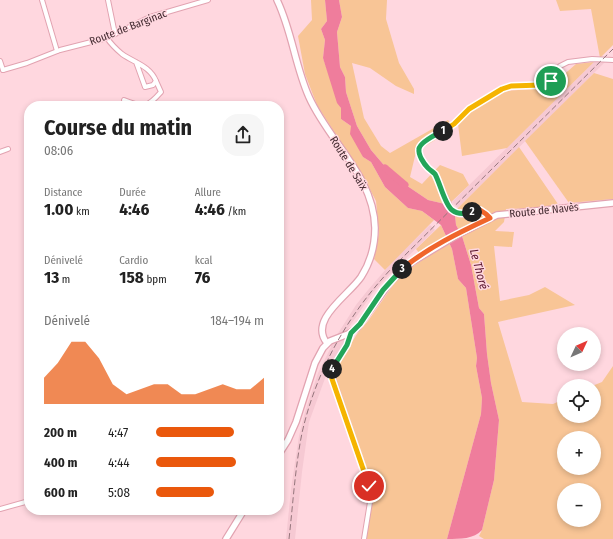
<!DOCTYPE html>
<html lang="fr">
<meta charset="utf-8">
<style>
:root{--surface:#fff;--page:#f6f6f6;--text:#222;--muted:#767676;--accent:#ea580c}
body{margin:0;font-family:"Fira Sans Condensed",sans-serif;background:var(--page);color:var(--text);height:100vh;display:flex;flex-direction:column;font-size:15px;white-space:nowrap}
*{box-sizing:border-box;margin:0}
p{font-size:13px;color:var(--muted)}
.icon{flex:none;width:22px;height:22px;fill:none;stroke:currentColor;stroke-width:2;stroke-linecap:round;stroke-linejoin:round}
.map{position:relative;flex:1;overflow:hidden}
.panel{position:absolute;left:24px;top:101px;width:260px;height:414px;display:flex;flex-direction:column;background:var(--surface);border-radius:16px;box-shadow:0 2px 6px #0003}
.panel>*{flex:none}
.needle{width:26px;rotate:46deg}
.controls{position:absolute;left:557px;top:327px;display:grid;gap:8px}
.controls a{display:grid;place-items:center;width:44px;height:44px;border-radius:50%;background:var(--surface);box-shadow:0 2px 6px #0003;font-size:20px}
.pin{position:absolute;display:grid;place-items:center;width:34px;height:34px;color:#fff;margin:-17px;border:2px solid #fff;border-radius:50%;box-shadow:0 1px 4px #0007}
.km{position:absolute;width:20px;height:20px;margin:-10px;border-radius:50%;background:#222;color:#fff;font-size:11px;line-height:20px;text-align:center}
.round{display:grid;place-items:center;flex:none;width:42px;height:42px;border-radius:16px;background:var(--page)}
.head{display:flex;align-items:center;justify-content:space-between;height:68px;padding:0 20px}
h1{font-size:22px;font-weight:700;line-height:30px}
.metrics{display:grid;grid-template-columns:repeat(3,1fr);gap:6px;height:68px;padding:4px 20px}
.metrics div{display:grid;align-content:center}
.metrics b{font-size:17px;font-weight:700}
.metrics small{font-size:11px;font-weight:400}
.metrics p{font-size:11px}
.chart{height:112px;padding:8px 20px}
.chart p{display:flex;justify-content:space-between}
.chart svg{width:100%;height:72px;margin-top:4px;fill:var(--accent);opacity:.7}
ul{padding:0 20px;list-style:none;font-size:13px}
li{display:grid;grid-template-columns:64px 48px 1fr;align-items:center;height:30px}
li i{height:10px;border-radius:5px;background:var(--accent)}
.map>svg:first-child{display:block}
</style>
<div class="map">
<svg width="613" height="539" viewBox="0 0 613 539">
<rect width="100%" height="100%" fill="#ffd7df"/>
<g fill="#f6c9d3">
<polygon points="597,61 605,62 458,208 452,202 594,62"/>
<polygon points="430,225 435,230 384,280 372,294 345,333 337,335 356,305 368,290 393,261"/>
<polygon points="344,339 345,343 331,362 309,422 302,472 295,539 286,539 291,489 299,436 305,412 318,373 331,347 331,344"/>
</g>
<g fill="#f8c596" fill-rule="evenodd">
<polygon points="311,0 325,0 327,21 321,29 325,40 323,58 341,108 341,119 351,126 363,157 371,162 385,187 408,208 422,211 434,220 385,270 374,259 379,233 376,201 366,182 317,105 305,74 298,36 312,20"/>
<polygon points="339,0 387,0 386,19 399,63 414,89 414,94 396,86 370,68 352,63 364,118 381,146 390,153 448,120 451,124 443,135 416,152 410,177 422,184 440,165 463,174 469,185 447,206 445,204 428,200 394,177 371,150 357,126 346,92 345,77 340,67 337,32 342,17"/>
<polygon points="556,0 613,0 613,45 600,58 591,9 560,11"/>
<polygon points="594,62 507,148 462,156 458,124 472,111 504,91 547,88 553,84 576,64"/>
<polygon points="594,73 613,79 613,199 569,203 525,141"/>
<path d="M519 147 560 207 506 209 504 222 495 231 514 232 512 247 494 246 500 301 529 295 545 287 575 305 498 322 522 402 553 404 564 399V416H594V386H592L602 382 613 366V539H484L479 536 482 530 494 480 499 420 491 383 487 354 484 314 479 308 471 265 462 236 456 225 455 215 453 213ZM564 438H594V468H564ZM564 490H594V520H564Z"/>
<polygon points="441,225 452,249 458,279 466,288 477,358 476,366 482,398 481,414 447,539 364,539 370,501 369,489 329,378 357,334 368,321 396,281 409,269 424,259 416,249"/>
</g>
<path fill="#ef7d9c" d="M325 0H339L342 17 337 32 340 67 345 77 346 92 357 126 371 150 394 177 428 200 445 204 455 215 456 225 462 236 471 265 479 308 484 314 487 354 491 383 499 420 494 480 482 530C474 539 460 539 447 539L481 414 482 398 476 366 477 358 466 288 458 279 452 249 441 225 422 211 408 208 385 187 371 162 363 157 350 134 351 126 341 119V108L337 103 323 58 325 40 321 29 327 21Z"/>
<g fill="none" stroke-linecap="round" stroke-linejoin="round">
<polyline stroke="#ef7d9c" stroke-width="7" points="385,168 405,185"/>
<defs>
<g id="street">
<polyline points="42,0 57,51"/>
<polyline points="108,0 115,34"/>
<path d="M107 38C111 44 116 49 122 54 135 63 150 66 156 81L153 85 145 87 136 62"/>
<polyline points="0,61 3,70"/>
<polyline points="3,70 27,63 60,50 107,38 150,17 208,0"/>
<path d="M124 100C144 108 147 108 161 92L156 81"/>
<polyline points="0,152 8,149"/>
<polyline points="490,218 486,213 480,210 465,215 458,214 452,210 434,173 427,167 421,158 418,151 420,146 426,141 454,124 469,109 502,89 511,86 541,85 548,83 560,66 568,62 592,59 613,60"/>
<path d="M351 333C348 348 332 359 332 375L369 486 371 496 364 539"/>
<polyline points="0,509 29,501"/>
</g>
<g id="secondary">
<path d="M277 0C292 31 295 66 309 97 329 142 374 176 375 228 375 245 370 263 361 277 349 295 308 320 327 343"/>
<polyline points="279,454 288,440 296,422 315,363 323,348 330,341 348,334 357,328 391,281 412,262 457,235 497,215 613,203"/>
<polyline points="226,539 244,510"/>
</g>
</defs>
<use href="#street" stroke="#e2a3b1" stroke-width="6"/>
<use href="#secondary" stroke="#e2a3b1" stroke-width="8"/>
<use href="#street" stroke="#fff" stroke-width="4"/>
<use href="#secondary" stroke="#fff" stroke-width="5.5"/>
<path stroke="#95757c" stroke-width="1" stroke-dasharray="6 3" stroke-linecap="butt" d="M289 539C293 504 295 468 302 433 316 371 347 316 391 269L613 49"/>
</g>
<g fill="none" stroke-linecap="round" stroke-linejoin="round">
<defs>
<polyline id="split-1" points="443,131 454,124 469,109 502,89 511,86 541,85 551,81"/>
<path id="split-2" d="M443 131C437 134 420 142 419 149 418 155 424 164 428 168 430 170 433 172 435 174 440 183 445 205 452 210 458 215 465 214 472 212"/>
<path id="split-3" d="M402 269C427 248 460 232 490 218L486 214 480 210 472 212"/>
<polyline id="split-4" points="332,369 347,345 351,333 360,324 383,290 402,269"/>
<polyline id="split-5" points="332,369 332,379 369,486"/>
</defs>
<use href="#split-1" stroke="#fff" stroke-width="8"/>
<use href="#split-2" stroke="#fff" stroke-width="8"/>
<use href="#split-3" stroke="#fff" stroke-width="8"/>
<use href="#split-4" stroke="#fff" stroke-width="8"/>
<use href="#split-5" stroke="#fff" stroke-width="8"/>
<use href="#split-1" stroke="#f5b400" stroke-width="5"/>
<use href="#split-2" stroke="#22a559" stroke-width="5"/>
<use href="#split-3" stroke="#f0652b" stroke-width="5"/>
<use href="#split-4" stroke="#22a559" stroke-width="5"/>
<use href="#split-5" stroke="#f5b400" stroke-width="5"/>
</g>
<g text-anchor="middle" stroke-width="3" stroke-linejoin="round" paint-order="stroke">
<g font-size="11" fill="#432a30" stroke="#ffd7df">
<text transform="translate(128 27) rotate(-21)" y="4">Route de Barginac</text>
<text transform="translate(349 163) rotate(58)" y="4">Route de Saïx</text>
<text transform="translate(544 210) rotate(-6)" y="4">Route de Navès</text>
</g>
<g font-size="12" font-style="italic" fill="#5e1830" stroke="#ffd7df">
<text transform="translate(479 269) rotate(75)" y="4">Le Thoré</text>
</g>
</g>
</svg>
<div class="controls">
<a><svg class="needle" viewBox="-14 -14 28 28"><path d="M0-13l5 13h-10z" fill="#e53935"/><path d="M0 13l5-13h-10z" fill="#767676"/></svg></a>
<a><svg class="icon" aria-label="locate" viewBox="0 0 24 24"><circle cx="12" cy="12" r="6"/><path d="M12 2v4M12 18v4M2 12h4M18 12h4"/></svg></a>
<a>+</a>
<a>−</a>
</div>
<div class="pin" style="left:551px;top:81px;background:#1e9e55"><svg class="icon" aria-label="arrive" viewBox="0 0 24 24"><path d="M6 21V4h12l-3 4 3 4H6"/></svg></div>
<div class="pin" style="left:369px;top:486px;background:#d93025"><svg class="icon" aria-label="check" viewBox="0 0 24 24"><path d="M5 12l5 5 9-10"/></svg></div>
<b class="km" style="left:443px;top:131px">1</b>
<b class="km" style="left:472px;top:212px">2</b>
<b class="km" style="left:402px;top:269px">3</b>
<b class="km" style="left:332px;top:369px">4</b>
<section class="panel">
<div class="head"><div><h1>Course du matin</h1><p>08:06</p></div><a class="round"><svg class="icon" aria-label="share" viewBox="0 0 24 24"><path d="M12 15V3M7 8l5-5 5 5M5 13v7h14v-7"/></svg></a></div>
<div class="metrics">
<div><p>Distance</p><b>1.00<small> km</small></b></div>
<div><p>Durée</p><b>4:46</b></div>
<div><p>Allure</p><b>4:46<small> /km</small></b></div>
</div>
<div class="metrics">
<div><p>Dénivelé</p><b>13<small> m</small></b></div>
<div><p>Cardio</p><b>158<small> bpm</small></b></div>
<div><p>kcal</p><b>76</b></div>
</div>
<div class="chart"><p><span>Dénivelé</span>184–194 m</p>
<svg viewBox="0 0 160 44" preserveAspectRatio="none"><path d="M0 44V28L10 19L20 6L30 6L40 16L50 32L60 38L70 35L80 32L90 32L100 38L110 38L120 35L130 32L140 35L150 35L160 28V44z"/></svg>
</div>
<ul>
<li><b>200 m</b>4:47<i style="width:72%"></i></li>
<li><b>400 m</b>4:44<i style="width:74%"></i></li>
<li><b>600 m</b>5:08<i style="width:54%"></i></li>
</ul>
</section>
</div>
